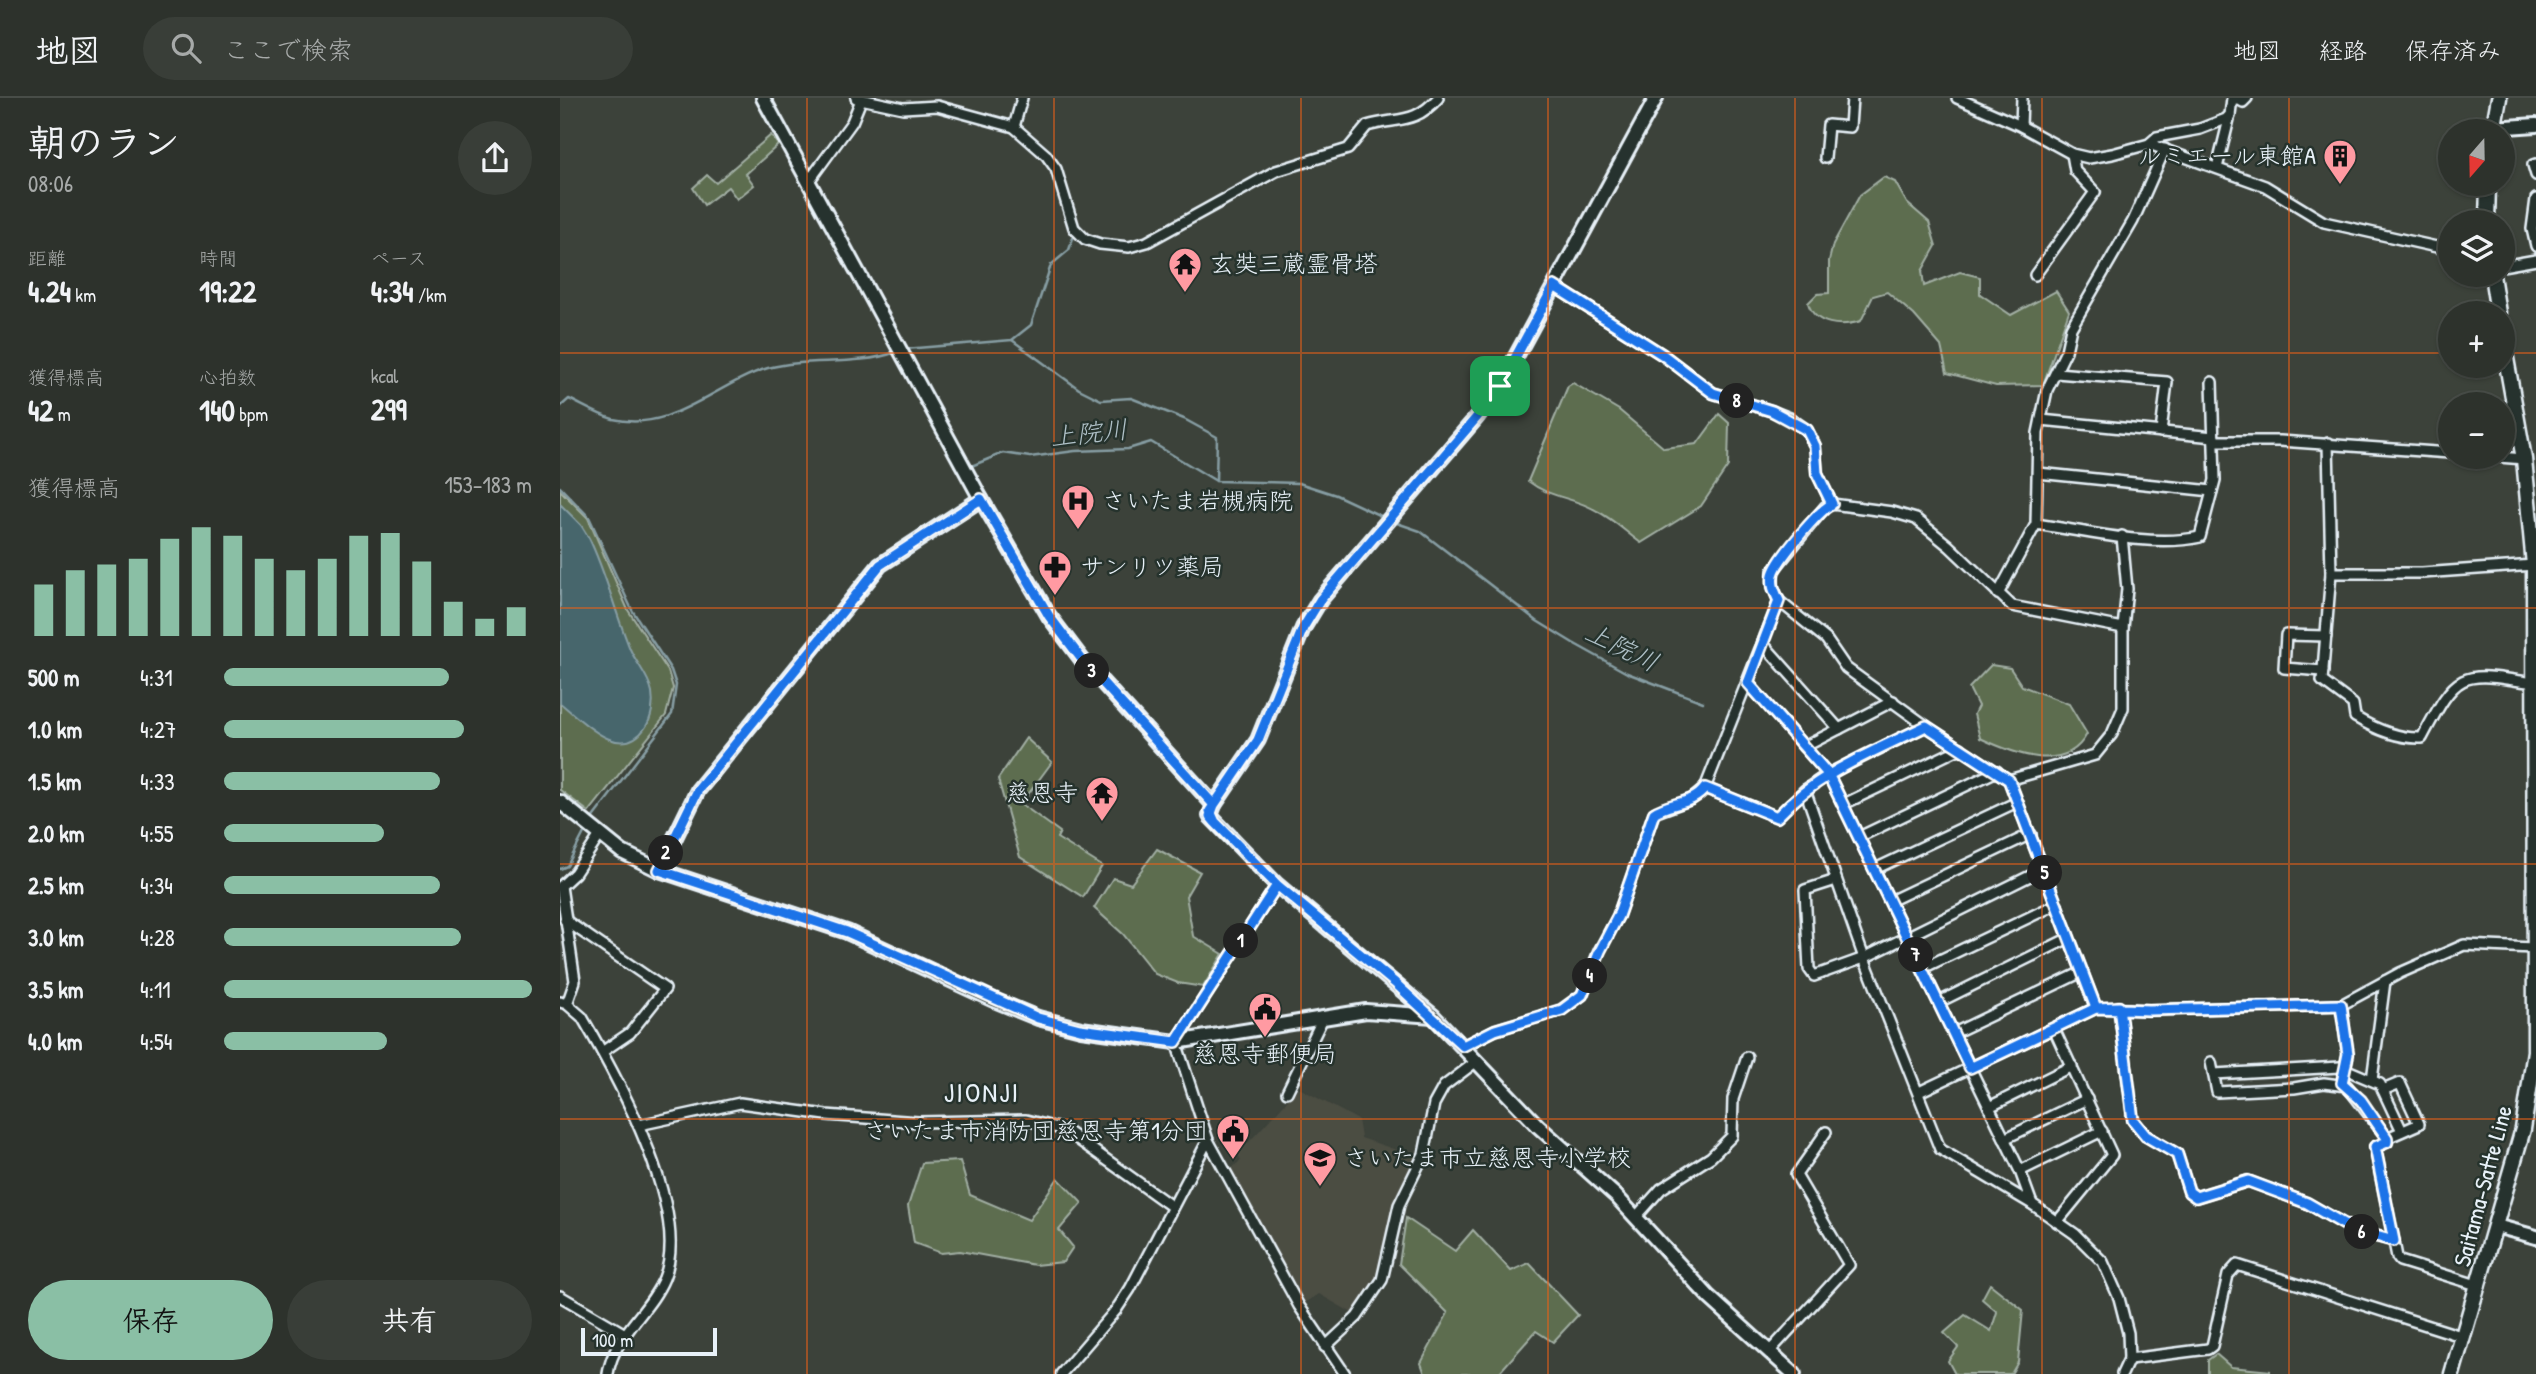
<!DOCTYPE html>
<html lang="ja">
<meta charset="utf-8">
<style>
:root{--surface:#2d322c;--page:#393e38;--text:#f1f3f6;--muted:#a7aaa9;--line:#484d48;--accent:#8abfa5}
body{margin:0;font-family:"Patrick Hand","Klee One",sans-serif;background:var(--page);color:var(--text);height:100vh;display:flex;flex-direction:column;font-size:26px;white-space:nowrap}
*{box-sizing:border-box;margin:0}
p{font-size:23px;color:var(--muted)}
.icon{flex:none;width:38px;height:38px;fill:none;stroke:currentColor;stroke-width:2;stroke-linecap:round;stroke-linejoin:round}
.map{position:relative;flex:1;overflow:hidden}
.drawer{display:flex;flex-direction:column;background:var(--surface);width:560px}
.drawer>*{flex:none}
.needle{width:46px;rotate:200deg}
.buttons{position:absolute;left:1878px;top:21px;display:grid;gap:14px}
.buttons a{display:grid;place-items:center;width:77px;height:77px;border-radius:50%;background:var(--surface);box-shadow:0 2px 5px #0004,0 0 0 2px var(--line);font-size:35px}
.scale{position:absolute;left:21px;bottom:18px;width:136px;box-sizing:border-box;padding-left:7px;border:4px solid #e8f1f8;border-top:0;font-size:19px;line-height:24px;white-space:nowrap;color:#e8f1f8;-webkit-text-stroke:5px #26332d;paint-order:stroke}
.pin{position:absolute;display:grid;place-items:center;width:60px;height:60px;color:#fff;margin:-30px;border-radius:14px;box-shadow:0 4px 10px #0006}
.km{position:absolute;width:35px;height:35px;margin:-18px;border-radius:50%;background:#222;color:#fff;font-size:19px;line-height:35px;text-align:center}
.round{display:grid;place-items:center;flex:none;width:74px;height:74px;border-radius:37px;background:var(--page)}
.summary{display:flex;align-items:center;justify-content:space-between;height:119px;padding:0 28px}
h1{font-size:38px;font-weight:800;line-height:52px}
.figures{display:grid;grid-template-columns:repeat(3,1fr);gap:10px;height:119px;padding:7px 28px}
.figures div{display:grid;align-content:center}
.figures b{font-size:30px;font-weight:800}
.figures small{font-size:19px;font-weight:400}
.figures p{font-size:19px}
.chart{height:196px;padding:14px 28px}
.chart p{display:flex;justify-content:space-between}
.chart svg{width:100%;height:126px;margin-top:7px;stroke:var(--accent);stroke-width:6}
.button{display:flex;gap:14px;margin-top:auto;padding:14px 28px}
.button a{flex:1;height:80px;border-radius:42px;background:var(--accent);color:#111;font-size:28px;font-weight:800;line-height:80px;text-align:center}
.button a+a{background:var(--page);color:var(--text)}
ul{padding:0 28px;list-style:none;font-size:23px}
li{display:grid;grid-template-columns:112px 84px 1fr;align-items:center;height:52px}
li i{height:18px;border-radius:9px;background:var(--accent)}
header{display:flex;align-items:center;gap:42px;box-sizing:border-box;height:98px;padding:0 35px;background:var(--surface);border-bottom:2px solid var(--line)}
header strong{font-size:33px}
nav{display:flex;gap:38px;margin-inline-start:auto;font-size:24px}
.search{width:490px;height:63px;background:var(--page);display:flex;align-items:center;gap:18px;box-sizing:border-box;padding:0 24px;border-radius:38px;color:var(--muted);font-size:26px}
main{display:flex;flex:1;min-height:0}
.map>svg:first-child{display:block}
</style>
<header>
<strong>地図</strong>
<div class="search"><svg class="icon" aria-label="search" viewBox="0 0 24 24"><circle cx="10" cy="10" r="6"/><path d="M15 15l6 6"/></svg>ここで検索</div>
<nav><a>地図</a><a>経路</a><a>保存済み</a></nav>
</header>
<main>
<section class="drawer">
<div class="summary"><div><h1>朝のラン</h1><p>08:06</p></div><a class="round"><svg class="icon" aria-label="share" viewBox="0 0 24 24"><path d="M12 15V3M7 8l5-5 5 5M5 13v7h14v-7"/></svg></a></div>
<div class="figures">
<div><p>距離</p><b>4.24<small> km</small></b></div>
<div><p>時間</p><b>19:22</b></div>
<div><p>ペース</p><b>4:34<small> /km</small></b></div>
</div>
<div class="figures">
<div><p>獲得標高</p><b>42<small> m</small></b></div>
<div><p>心拍数</p><b>140<small> bpm</small></b></div>
<div><p>kcal</p><b>299</b></div>
</div>
<div class="chart"><p><span>獲得標高</span>153–183 m</p>
<svg viewBox="0 0 160 44" preserveAspectRatio="none"><path d="M5 44V26M15 44V21M25 44V19M35 44V17M45 44V10M55 44V6M65 44V9M75 44V17M85 44V21M95 44V17M105 44V9M115 44V8M125 44V18M135 44V32M145 44V38M155 44V34"/></svg>
</div>
<ul>
<li><b>500 m</b>4:31<i style="width:73%"></i></li>
<li><b>1.0 km</b>4:27<i style="width:78%"></i></li>
<li><b>1.5 km</b>4:33<i style="width:70%"></i></li>
<li><b>2.0 km</b>4:55<i style="width:52%"></i></li>
<li><b>2.5 km</b>4:34<i style="width:70%"></i></li>
<li><b>3.0 km</b>4:28<i style="width:77%"></i></li>
<li><b>3.5 km</b>4:11<i style="width:100%"></i></li>
<li><b>4.0 km</b>4:54<i style="width:53%"></i></li>
</ul>
<div class="button"><a>保存</a><a>共有</a></div>
</section>
<div class="map">
<svg width="1976" height="1276" viewBox="0 0 1976 1276">
<rect width="100%" height="100%" fill="#3c423a"/>
<filter id="ink" filterUnits="userSpaceOnUse"><feTurbulence type="fractalNoise" baseFrequency=".0143" numOctaves="2"/><feDisplacementMap in="SourceGraphic" scale="14" xChannelSelector="R" yChannelSelector="G"/><feConvolveMatrix kernelMatrix="1 2 1 2 8 2 1 2 1" color-interpolation-filters="sRGB"/></filter>
<g filter="url(#ink)">
<polygon fill="#4c4d43" points="739,990 798,1022 801,1040 857,1059 835,1106 819,1181 794,1216 759,1196 742,1206 668,1074 681,1062 678,1056"/>
<g fill="#5d6d4f" stroke="#a2afa4" stroke-width="2">
<polygon points="211,37 218,47 186,76 194,87 177,101 168,89 144,107 133,90 147,77 156,85"/>
<path d="M1324 79 1335 84 1347 105 1369 124 1376 148 1362 173 1364 188 1400 174 1420 179V196L1451 217 1496 193 1509 213 1483 287 1436 288 1387 275 1381 248 1354 217 1327 194 1313 198 1301 223C1281 229 1255 228 1248 205L1257 196 1269 195V163L1273 146 1300 97Z"/>
<path d="M1013 285 1059 312 1104 350 1137 346 1159 316 1169 325 1168 368 1141 408 1081 445C1067 435 1053 421 1037 413 1012 398 991 401 968 383L1008 288Z"/>
<polygon points="0,392 28,420 68,512 108,573 113,590 106,617 29,714 0,692"/>
<path d="M1431 567 1450 570 1462 588 1509 606 1527 636C1505 677 1452 655 1420 640L1414 616 1418 608 1409 590Z"/>
<polygon points="466,640 492,664 461,706 500,734 497,740 542,768 523,799 460,759 438,681"/>
<polygon points="597,751 640,774 626,798 633,838 663,856 643,889 618,885 595,876 563,836 534,810 553,780 571,786"/>
<polygon points="400,1063 410,1097 469,1122 498,1080 522,1105 499,1132 513,1149 503,1164 475,1167 400,1153 381,1155 354,1145 348,1108 362,1065"/>
<polygon points="846,1120 895,1153 913,1132 951,1173 969,1165 1018,1217 993,1244 976,1233 938,1276 865,1276 861,1265 888,1215 839,1166"/>
<polygon points="1430,1186 1463,1212 1458,1264 1451,1276 1395,1276 1388,1263 1398,1249 1384,1235 1405,1217 1431,1233 1437,1214 1422,1201"/>
<polygon points="1656,1256 1671,1269 1710,1273 1710,1276 1648,1276 1648,1262"/>
</g>
<path fill="#46666c" stroke="#879ea4" stroke-width="2" d="M0 406 21 427 29 440C46 475 55 514 70 551 76 565 89 578 92 594 94 606 92 620 85 630 60 666 21 621 0 605Z"/>
<g fill="none" stroke-linecap="round" stroke-linejoin="round">
<g stroke="#879ea4" stroke-width="2.5">
<polyline points="452,242 519,291 541,302 571,300 624,321 657,339 656,383"/>
<polyline points="345,251 452,242 471,227 491,167 509,152 513,140"/>
<path d="M0 309 9 301C22 307 38 317 53 321 113 335 154 286 208 270 249 259 296 269 336 254"/>
<polyline points="409,369 443,355 470,359 515,353 568,351 591,344 656,383 739,385 776,397 823,419"/>
<polyline points="0,389 29,419 72,512 111,572 116,587 112,616 31,722"/>
<polyline points="834,424 860,433 977,523 1013,545 1067,575 1143,604"/>
<polyline points="0,771 7,768 26,731"/>
</g>
<defs>
<g id="street">
<path d="M296 0 343 10 377 8 454 29 486 57 496 71 514 130 525 141 540 146 569 149 587 144 716 73 788 51 807 28C838 19 854 27 878 0"/>
<polyline points="1397,0 1461,28 1512,56 1529,60 1552,56 1589,46 1597,39 1640,31 1666,21 1670,17 1672,0"/>
<polyline points="1676,0 1683,4 1687,0"/>
<polyline points="1461,28 1462,0"/>
<polyline points="454,29 462,0"/>
<polyline points="1589,46 1705,88 1764,124 1890,152"/>
<polyline points="1265,60 1268,27 1290,29 1292,0"/>
<polyline points="1976,66 1973,67 1976,77"/>
<polyline points="1657,70 1670,17"/>
<polyline points="249,83 292,24 301,2"/>
<polyline points="1976,101 1972,131 1976,148"/>
<polyline points="1942,168 1976,162"/>
<polyline points="1475,177 1535,94 1515,73 1512,56"/>
<polyline points="994,188 1103,257 1153,295 1212,313 1230,320 1247,332 1255,348 1257,375 1272,406"/>
<polyline points="1496,275 1607,284 1601,334"/>
<polyline points="1481,322 1654,339"/>
<polyline points="1654,343 1720,343 1890,355"/>
<path d="M1768 345 1771 475 1762 583 1793 606 1795 619C1815 631 1838 641 1862 640 1898 572 1899 573 1974 585"/>
<polyline points="1939,359 1964,361"/>
<polyline points="1478,375 1652,393"/>
<path d="M1476 426C1525 433 1592 450 1640 439L1655 382 1652 284"/>
<polyline points="1771,475 1862,475 1974,467"/>
<polyline points="1438,496 1476,426 1478,335 1487,292 1506,253 1511,230 1573,123 1605,51"/>
<polyline points="1204,547 1279,631"/>
<polyline points="1763,573 1724,570 1726,537 1766,538"/>
<polyline points="1188,585 1268,676 1460,1073 1472,1106"/>
<polyline points="1366,628 1268,676 1245,692 1304,860 1380,1051 1472,1106 1515,1136 1543,1164 1559,1200 1568,1235 1569,1261 1562,1276"/>
<polyline points="1244,649 1333,603"/>
<polyline points="1449,682 1535,657 1552,636 1563,610 1563,530 1567,491 1562,438"/>
<polyline points="1145,690 1217,719 1245,692"/>
<polyline points="1284,706 1401,650"/>
<polyline points="1299,739 1437,673"/>
<polyline points="1315,771 1457,704"/>
<polyline points="1276,782 1245,792 1249,871 1254,878 1304,860 1484,771"/>
<polyline points="717,787 616,944 648,1042 739,1208 785,1276"/>
<polyline points="1330,803 1471,736"/>
<polyline points="5,822 105,891 70,935 42,954"/>
<polyline points="1363,870 1497,806"/>
<path d="M0 904 7 906 22 919C56 977 132 1114 104 1180 90 1214 53 1238 48 1276"/>
<polyline points="1379,904 1509,840"/>
<polyline points="7,906 15,883 1,788 15,775 40,737"/>
<polyline points="1781,907 1788,956 1782,985"/>
<polyline points="1559,909 1573,1022 1586,1038 1617,1056 1629,1094 1636,1099 1688,1083 1747,1105 1794,1132 1834,1143"/>
<polyline points="1536,910 1449,682 1366,628 1286,570 1266,541 1219,503 1213,489 1213,473 1265,409 1272,406 1332,414 1356,421 1389,448 1452,508 1563,530"/>
<polyline points="1494,931 1552,1057 1497,1124"/>
<polyline points="1394,935 1522,874"/>
<polyline points="903,948 935,932 1001,912 1022,897 1039,853 1058,818 1094,715 1132,701 1145,690 1219,503"/>
<polyline points="1651,964 1657,994 1734,990 1764,985 1787,988 1827,1040 1827,1044 1815,1049 1837,1159 1840,1163 1920,1188"/>
<polyline points="1654,976 1780,969 1820,986 1842,1033"/>
<polyline points="1812,982 1825,883"/>
<polyline points="1823,992 1840,985 1859,1026 1827,1040"/>
<polyline points="727,994 763,920"/>
<polyline points="1359,994 1536,910 1589,912 1781,907 1840,875 1904,847 1974,850"/>
<polyline points="1429,1009 1512,968"/>
<polyline points="79,1027 180,1005 266,1017 358,1024 466,1022 505,1032 611,1108"/>
<polyline points="1444,1041 1527,1001"/>
<polyline points="1460,1073 1542,1033"/>
<polyline points="1075,1120 1101,1091 1151,1059 1172,1038 1173,1001 1187,959"/>
<polyline points="0,1198 65,1236"/>
<polyline points="765,1249 797,1219 822,1182 839,1107 864,1056 874,1006 884,988 917,963"/>
<polyline points="1210,1253 1289,1167 1236,1077 1266,1034"/>
<polyline points="1569,1261 1648,1251 1652,1248 1668,1177 1677,1167 1904,1239"/>
<polyline points="501,1276 556,1212 570,1191 648,1042"/>
</g>
<g id="secondary">
<polyline points="203,0 421,401 489,518 523,563 654,707"/>
<polyline points="1096,0 940,288 917,319 760,502 743,530 698,642 654,707 650,718 717,787 873,918 978,1028 1056,1098 1149,1199 1234,1276"/>
<polyline points="1933,30 1976,27"/>
<polyline points="0,704 62,754 99,772 287,834 434,902 478,920 521,931 616,944 806,913 873,918"/>
<polyline points="99,772 138,692 320,467 421,401"/>
<polyline points="1936,1128 1976,1139"/>
</g>
<g id="primary">
<polyline points="1933,33 1939,0"/>
<polyline points="1927,124 1928,86"/>
<polyline points="1932,177 1938,215"/>
<polyline points="1892,1276 1963,1031 1975,953 1974,467 1964,361 1942,238"/>
</g>
</defs>
<use href="#street" stroke="#e8f1f8" stroke-width="14"/>
<use href="#secondary" stroke="#e8f1f8" stroke-width="18"/>
<use href="#primary" stroke="#e8f1f8" stroke-width="19"/>
<use href="#street" stroke="#26332d" stroke-width="9"/>
<use href="#secondary" stroke="#26332d" stroke-width="12"/>
<use href="#primary" stroke="#26332d" stroke-width="14"/>
</g>
</g>
<g fill="none" stroke-linecap="round" stroke-linejoin="round" filter="url(#ink)">
<defs>
<path id="route" d="M940 288 917 319 760 502 743 530 698 642 650 713 655 724 717 787 616 944 520 931 478 920 287 834 99 772 138 692 320 467 421 401 489 518 523 563 654 707 650 718 655 724 717 787 835 885 903 948 935 932 1002 912 1022 897 1040 853 1058 818 1094 715C1110 704 1133 707 1145 690L1217 719C1257 675 1313 654 1366 628L1449 682 1536 910 1589 912 1781 907 1788 956 1782 985 1801 1002 1827 1040V1044L1815 1049 1834 1143 1794 1132 1747 1105 1688 1083 1636 1099 1629 1094 1617 1056 1586 1038 1573 1022 1559 909 1536 910 1410 970 1268 676 1188 585 1219 503C1215 494 1211 487 1213 477 1216 463 1259 412 1272 406L1257 375 1255 348 1247 332 1212 313 1153 295 1103 257 994 188 940 288"/>
</defs>
<use href="#route" stroke="#fff" stroke-width="14"/>
<use href="#route" stroke="#1a73e8" stroke-width="9"/>
</g>
<path fill="none" stroke="#e86118" stroke-width="2" stroke-opacity="0.55" d="M247 0V1276M494 0V1276M741 0V1276M988 0V1276M1235 0V1276M1482 0V1276M1729 0V1276M0 255H1890M1942 255H1976M0 510H1976M0 766H1976M0 1021H1976"/>
<defs>
<symbol id="building-pin" viewBox="-11 -11 22 30"><path d="M0 17L-7.5 6A9.5 9.5 0 1 1 7.5 6Z" fill="#ff9aa2" stroke="#26332d"/><path d="M-4-6H4V6H1V3H-1V6H-4ZM-2.5-4.3h1.7v1.8h-1.7ZM.8-4.3h1.7v1.8H.8ZM-2.5-1h1.7V.8h-1.7ZM.8-1h1.7V.8H.8Z" fill="#111"/></symbol>
<symbol id="temple-pin" viewBox="-11 -11 22 30"><path d="M0 17L-7.5 6A9.5 9.5 0 1 1 7.5 6Z" fill="#ff9aa2" stroke="#26332d"/><path d="M0-6L5-2H3V0L6.5 2.5H4V6H1.5V3h-3V6H-4V2.5H-6.5L-3 0V-2H-5Z" fill="#111"/></symbol>
<symbol id="hospital-pin" viewBox="-11 -11 22 30"><path d="M0 17L-7.5 6A9.5 9.5 0 1 1 7.5 6Z" fill="#ff9aa2" stroke="#26332d"/><path d="M-5-5h3v3.5h4V-5h3V5h-3V1.5h-4V5h-3Z" fill="#111"/></symbol>
<symbol id="pharmacy-pin" viewBox="-11 -11 22 30"><path d="M0 17L-7.5 6A9.5 9.5 0 1 1 7.5 6Z" fill="#ff9aa2" stroke="#26332d"/><path d="M-2-6h4v4h4v4h-4v4h-4v-4h-4v-4h4Z" fill="#111"/></symbol>
<symbol id="civic-pin" viewBox="-11 -11 22 30"><path d="M0 17L-7.5 6A9.5 9.5 0 1 1 7.5 6Z" fill="#ff9aa2" stroke="#26332d"/><path d="M-.6-6.5H3V-4.5H.6V-3L4-1V1h2V6H-6V1h2V-1L-.6-3ZM-1.2 2.5V6h2.4V2.5Z" fill="#111"/></symbol>
<symbol id="school-pin" viewBox="-11 -11 22 30"><path d="M0 17L-7.5 6A9.5 9.5 0 1 1 7.5 6Z" fill="#ff9aa2" stroke="#26332d"/><path d="M0-5L7-2L0 1L-7-2ZM-4 1L0 2.5L4 1V4Q0 6-4 4Z" fill="#111"/></symbol>
</defs>
<g fill-rule="evenodd">
<use href="#building-pin" x="1761" y="39" width="38" height="52"/>
<use href="#temple-pin" x="606" y="147" width="38" height="52"/>
<use href="#hospital-pin" x="499" y="384" width="38" height="52"/>
<use href="#pharmacy-pin" x="476" y="450" width="38" height="52"/>
<use href="#temple-pin" x="523" y="676" width="38" height="52"/>
<use href="#civic-pin" x="686" y="892" width="38" height="52"/>
<use href="#civic-pin" x="654" y="1014" width="38" height="52"/>
<use href="#school-pin" x="741" y="1041" width="38" height="52"/>
</g>
<g text-anchor="middle" stroke-width="5" stroke-linejoin="round" paint-order="stroke">
<g font-size="24" fill="#e8f1f8" stroke="#26332d" text-anchor="start">
<text x="1756" y="66" text-anchor="end">ルミエール東館A</text>
<text x="650" y="174">玄奘三蔵霊骨塔</text>
<text x="542" y="411">さいたま岩槻病院</text>
<text x="520" y="477">サンリツ薬局</text>
<text x="518" y="703" text-anchor="end">慈恩寺</text>
<text x="705" y="964" text-anchor="middle">慈恩寺郵便局</text>
<text x="648" y="1041" text-anchor="end">さいたま市消防団慈恩寺第1分団</text>
<text x="784" y="1068">さいたま市立慈恩寺小学校</text>
</g>
<g font-size="24" fill="#e8f1f8" stroke="#26332d">
<text transform="translate(1923 1088) rotate(-75)" y="8">Saitama-Satte Line</text>
</g>
<g font-size="26" font-style="italic" fill="#afc0c7" stroke="#26332d">
<text transform="translate(529 335) rotate(-6)" y="9">上院川</text>
<text transform="translate(1062 549) rotate(26)" y="9">上院川</text>
</g>
<g font-size="28" letter-spacing="2" fill="#e8f1f8" stroke="#26332d">
<text x="422" y="1004">JIONJI</text>
</g>
</g>
</svg>
<div class="buttons">
<a><svg class="needle" viewBox="-14 -14 28 28"><path d="M0-13l5 13h-10z" fill="#e53935"/><path d="M0 13l5-13h-10z" fill="#a7aaa9"/></svg></a>
<a><svg class="icon" aria-label="layers" viewBox="0 0 24 24"><path d="M12 4l9 5-9 5-9-5zM3 14l9 5 9-5"/></svg></a>
<a>+</a>
<a>−</a>
</div>
<div class="scale">100 m</div>
<div class="pin" style="left:940px;top:288px;background:#1e9e55"><svg class="icon" aria-label="arrive" viewBox="0 0 24 24"><path d="M6 21V4h12l-3 4 3 4H6"/></svg></div>
<b class="km" style="left:681px;top:843px">1</b>
<b class="km" style="left:106px;top:755px">2</b>
<b class="km" style="left:532px;top:573px">3</b>
<b class="km" style="left:1030px;top:878px">4</b>
<b class="km" style="left:1485px;top:775px">5</b>
<b class="km" style="left:1802px;top:1134px">6</b>
<b class="km" style="left:1356px;top:857px">7</b>
<b class="km" style="left:1177px;top:303px">8</b>
</div>
</main>
